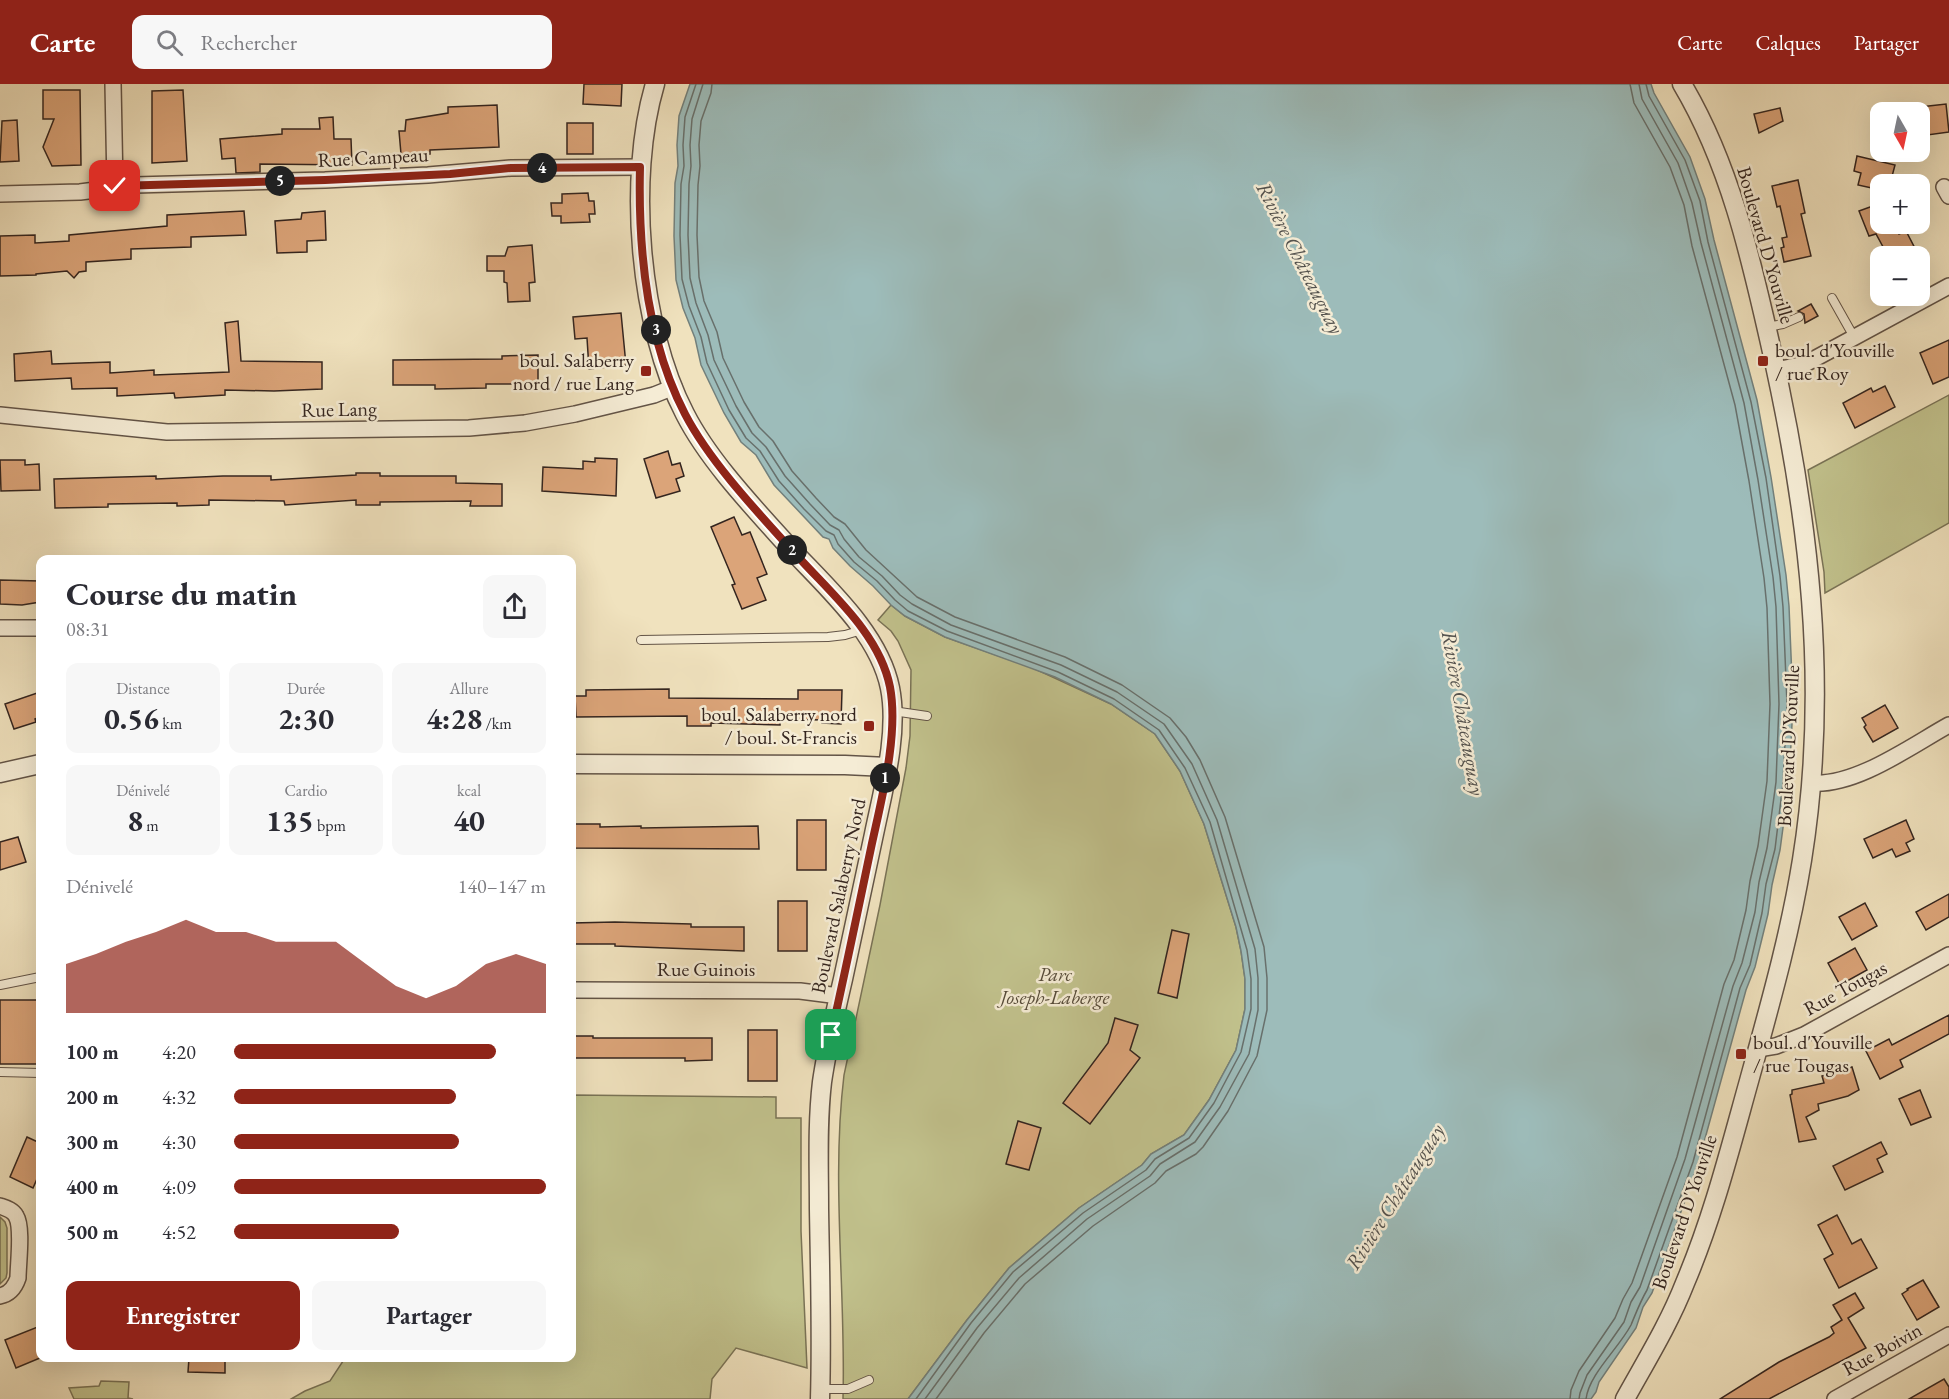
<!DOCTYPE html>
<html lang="fr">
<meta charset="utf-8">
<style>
:root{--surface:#fff;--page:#f7f7f7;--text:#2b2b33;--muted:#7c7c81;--accent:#8f2418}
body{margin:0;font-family:"EB Garamond",serif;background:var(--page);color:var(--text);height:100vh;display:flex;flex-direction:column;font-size:22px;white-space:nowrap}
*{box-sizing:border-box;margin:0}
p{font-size:20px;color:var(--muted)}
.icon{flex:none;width:33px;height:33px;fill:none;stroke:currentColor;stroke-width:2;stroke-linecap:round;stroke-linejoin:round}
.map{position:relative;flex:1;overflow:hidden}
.panel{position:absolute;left:36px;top:471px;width:540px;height:807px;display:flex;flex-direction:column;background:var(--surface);border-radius:12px;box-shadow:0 6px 24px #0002}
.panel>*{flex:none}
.needle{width:39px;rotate:171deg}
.buttons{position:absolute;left:1870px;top:18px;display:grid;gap:12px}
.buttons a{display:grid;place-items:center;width:60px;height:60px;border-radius:12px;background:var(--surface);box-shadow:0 6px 24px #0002;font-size:30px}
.pin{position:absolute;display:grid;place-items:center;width:51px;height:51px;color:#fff;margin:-26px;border-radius:12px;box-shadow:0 3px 9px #0006}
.km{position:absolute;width:30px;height:30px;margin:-15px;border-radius:50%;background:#222;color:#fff;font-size:16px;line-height:30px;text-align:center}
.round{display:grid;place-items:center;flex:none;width:63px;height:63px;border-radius:12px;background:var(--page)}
.headline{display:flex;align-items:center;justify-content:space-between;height:102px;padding:0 30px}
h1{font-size:33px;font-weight:700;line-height:45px}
.stats{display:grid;grid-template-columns:repeat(3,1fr);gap:9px;height:102px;padding:6px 30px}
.stats div{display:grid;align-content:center;border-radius:12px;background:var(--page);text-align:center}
.stats b{font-size:30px;font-weight:700}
.stats small{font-size:16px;font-weight:400}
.stats p{font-size:16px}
.chart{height:168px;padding:12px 30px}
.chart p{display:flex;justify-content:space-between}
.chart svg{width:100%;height:108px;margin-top:6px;fill:var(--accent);opacity:.7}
.button{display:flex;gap:12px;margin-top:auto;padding:12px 30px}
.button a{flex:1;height:69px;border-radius:12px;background:var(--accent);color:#fff;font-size:24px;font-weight:700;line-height:69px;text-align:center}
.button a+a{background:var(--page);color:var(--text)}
ul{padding:0 30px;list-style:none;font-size:20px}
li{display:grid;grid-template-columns:96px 72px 1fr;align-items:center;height:45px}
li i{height:15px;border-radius:8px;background:var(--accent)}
header{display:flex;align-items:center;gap:36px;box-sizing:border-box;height:84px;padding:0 30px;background:var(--accent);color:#fff}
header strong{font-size:28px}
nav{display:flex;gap:33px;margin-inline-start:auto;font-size:21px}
.search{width:420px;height:54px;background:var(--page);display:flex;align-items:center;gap:15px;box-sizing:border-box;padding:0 21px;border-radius:12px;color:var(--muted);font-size:22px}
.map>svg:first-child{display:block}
</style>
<header>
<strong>Carte</strong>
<div class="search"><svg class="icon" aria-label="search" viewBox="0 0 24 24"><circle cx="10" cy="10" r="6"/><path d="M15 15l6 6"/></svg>Rechercher</div>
<nav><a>Carte</a><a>Calques</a><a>Partager</a></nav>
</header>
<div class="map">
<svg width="1949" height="1315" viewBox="0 0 1949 1315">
<rect width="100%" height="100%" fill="#f0e2be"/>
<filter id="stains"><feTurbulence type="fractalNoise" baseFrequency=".00333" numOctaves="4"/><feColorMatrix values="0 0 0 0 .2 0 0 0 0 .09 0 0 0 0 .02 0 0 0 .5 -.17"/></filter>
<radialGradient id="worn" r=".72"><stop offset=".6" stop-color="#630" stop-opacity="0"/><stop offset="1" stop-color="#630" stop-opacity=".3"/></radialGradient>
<g fill="#c1c18c" stroke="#7a7356" stroke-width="1.5">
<polygon points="1949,311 1949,439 1825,509 1824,488 1808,386"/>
<path d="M891 521 905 532 945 553 1033 584 1111 620 1155 650 1180 687 1204 740 1236 843 1241 867 1245 895V925L1236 966 1209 1016 1184 1051 1151 1070 1142 1081 1079 1124 1009 1184 967 1236 908 1315H843C846 1207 831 1098 844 991L880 821 906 684 910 652 911 586 898 557 891 547 878 536Z"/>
<polygon points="572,1011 776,1013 776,1034 801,1034 801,1147 807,1284 736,1264 712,1295 710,1315 291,1315 305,1307 330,1297 345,1274 572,1274"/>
<polygon points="0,1133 5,1138 7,1144 7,1189 6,1194 0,1200"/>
<polygon points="101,1297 129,1298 128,1314 133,1315 74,1315 69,1304 99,1302"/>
</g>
<polygon fill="#9dbcba" stroke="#73807c" stroke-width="1.5" points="690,0 1651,0 1654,9 1690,73 1705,115 1714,156 1757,316 1771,393 1786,491 1789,522 1793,620 1789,699 1780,766 1772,801 1768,830 1755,883 1746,906 1698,1080 1652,1209 1643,1223 1636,1244 1599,1298 1596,1308 1591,1315 908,1315 967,1236 1009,1184 1079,1124 1142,1081 1151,1070 1184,1051 1209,1016 1236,966 1245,925 1245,895 1241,867 1236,843 1204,740 1180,687 1155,650 1111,620 1055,593 945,553 905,532 891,521 873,502 850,482 833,464 829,455 823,453 774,401 756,371 741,358 724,329 701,281 695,254 683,224 676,196 674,152 675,99 678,82 677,61 679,32"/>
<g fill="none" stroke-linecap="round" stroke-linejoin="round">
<g stroke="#68706c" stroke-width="1.5">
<polyline points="696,0 685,33 683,61 684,82 681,100 680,151 682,195 689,222 701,253 707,279 729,326 746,354 760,367 779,397 804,425 826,447 834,451 838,460 854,478 877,497 895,516 908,527 947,547 1058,588 1114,615 1159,646 1185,684 1210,738 1247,866 1251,895 1251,925 1241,968 1214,1019 1189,1054 1155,1075 1146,1086 1083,1129 1013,1188 971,1239 916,1315"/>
<polyline points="703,0 692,35 690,61 691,82 689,100 688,151 690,194 696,219 708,251 714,276 736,322 752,349 766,363 785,392 810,420 830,441 839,446 844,455 859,473 882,492 900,511 912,520 951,541 1061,581 1117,608 1164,640 1192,680 1217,736 1255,865 1258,894 1258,926 1249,970 1220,1023 1195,1058 1160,1080 1150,1092 1087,1135 1019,1194 977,1244 925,1315"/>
<polyline points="712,0 711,9 701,37 699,61 700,82 698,101 697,151 699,193 704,217 717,248 723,274 744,318 759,343 773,357 792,387 816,414 834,433 845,440 866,466 917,513 955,533 1065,573 1122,601 1170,634 1186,653 1200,676 1225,733 1264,863 1267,894 1267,926 1257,972 1228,1027 1203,1063 1196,1070 1166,1087 1155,1099 1093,1142 1025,1200 984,1249 936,1315"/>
<polyline points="1570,1315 1571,1306 1579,1287 1615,1234 1623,1215 1632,1199 1677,1073 1724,900 1734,876 1746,826 1750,797 1758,762 1767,697 1770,620 1767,524 1764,494 1749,397 1735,321 1692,162 1684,121 1670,83 1634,19 1630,0"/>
<polyline points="1579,1315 1580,1309 1587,1291 1624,1238 1631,1218 1640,1203 1685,1075 1733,902 1742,879 1755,828 1759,798 1767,764 1776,698 1779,620 1776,523 1773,493 1758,396 1744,319 1701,159 1692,119 1678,79 1642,15 1639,0"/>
<path d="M1586 1315C1589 1290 1619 1264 1631 1241 1636 1229 1640 1218 1647 1206L1693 1078 1740 904 1750 881 1762 829 1766 800 1775 765 1783 699 1787 620 1783 523 1780 492 1766 394 1751 318 1708 158 1700 117 1685 76 1649 12 1646 0"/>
</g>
</g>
<g fill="#dba479" stroke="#34251f" stroke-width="1.5">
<polygon points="584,0 622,0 621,22 583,20"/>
<polygon points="43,6 80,6 81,81 52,82 43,63 54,35 43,35"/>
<polygon points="183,6 187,77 152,79 152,7"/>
<polygon points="1946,20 1949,48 1920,52 1920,23"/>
<polygon points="497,21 499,63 430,66 430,70 401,70 399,47 405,47 406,36 448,29 448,23"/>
<polygon points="1780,24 1783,37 1759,49 1754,30"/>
<polygon points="333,33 334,55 351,55 352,81 260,80 260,88 236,89 235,74 222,75 220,55 282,50 282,45 320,45 319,34"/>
<polygon points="17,36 19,77 0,78 2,37"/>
<rect x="567" y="39" width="26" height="31"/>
<polygon points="1857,72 1895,81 1890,100 1881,100 1881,106 1858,101 1861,89 1854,87"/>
<polygon points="1798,96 1805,129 1801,130 1811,172 1784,178 1781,164 1784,163 1782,154 1787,153 1780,122 1777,123 1772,102"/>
<polygon points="588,109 589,117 594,117 595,130 589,130 590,138 561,139 561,132 552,132 551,119 562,119 562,110"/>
<polygon points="1881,119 1881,140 1895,140 1899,150 1906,147 1919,172 1888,172 1876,150 1869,152 1859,127"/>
<polygon points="244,127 246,151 191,153 191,163 131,165 131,175 86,178 86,187 79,188 74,194 67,187 36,190 36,191 0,192 0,152 35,151 35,159 69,157 69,151 167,142 167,131"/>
<polygon points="325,127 326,156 307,157 307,168 277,169 275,137 301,135 302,129"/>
<polygon points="532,161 535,198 529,199 530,217 508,218 507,199 504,198 504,187 487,187 487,172 505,172 508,163"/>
<polygon points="1811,220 1818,232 1805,239 1804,230 1798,227"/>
<polygon points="621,229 626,281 589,285 587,254 575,255 573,233"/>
<polygon points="238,237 241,277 322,278 322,305 274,307 225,306 225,311 175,314 174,309 117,312 117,304 72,305 71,294 15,297 14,270 51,267 52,280 110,278 110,289 154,286 154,291 229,288 225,239"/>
<polygon points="1949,256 1949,293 1933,300 1920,269"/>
<polygon points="538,271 538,300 486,300 486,304 435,305 435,301 393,301 393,276 502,275 502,272"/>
<polygon points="1885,302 1895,323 1855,344 1843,319 1871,304 1873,308"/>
<polygon points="668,367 672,381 680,379 684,392 676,395 680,407 656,414 644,375"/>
<polygon points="595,374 617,375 616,412 542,407 543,383 583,385 583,377 595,378"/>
<polygon points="0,376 25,376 25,381 39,380 40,406 1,407"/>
<polygon points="356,389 380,389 380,392 456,392 456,399 502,400 502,422 470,422 471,417 380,418 380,421 356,421 356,416 285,421 284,417 209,416 209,421 177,422 177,419 108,420 108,423 55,424 54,395 156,392 156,395 223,392 271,392 271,396 356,391"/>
<polygon points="734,433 742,451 750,448 767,490 757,494 766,516 742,525 732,501 735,500 711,443"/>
<polygon points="0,496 40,497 40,518 22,521 0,520"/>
<polygon points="669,605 669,614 798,615 798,606 842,606 841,640 822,639 822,636 780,635 780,641 711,639 711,642 687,642 687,632 576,633 575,612 586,612 586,606"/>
<polygon points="40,608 40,633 35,635 36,638 14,645 5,620"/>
<polygon points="1885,621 1898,644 1873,658 1864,643 1866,641 1862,634"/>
<rect x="797" y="736" width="29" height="50"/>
<polygon points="1906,736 1914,755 1906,759 1910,767 1896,773 1892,765 1873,774 1864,755"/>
<polygon points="572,740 600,740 600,743 641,742 641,744 758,742 759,765 572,764"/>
<polygon points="18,753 26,778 0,786 0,758"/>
<polygon points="1949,810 1949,833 1926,846 1916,828"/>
<rect x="778" y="817" width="29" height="50"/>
<polygon points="1865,819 1877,842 1852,856 1839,833"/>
<polygon points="615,838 691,840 691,843 744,843 744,867 615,862 615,860 572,860 572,839"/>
<polygon points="1172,846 1189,850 1177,914 1158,909"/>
<polygon points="1855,864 1867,886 1840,901 1828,879"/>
<rect x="0" y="916" width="40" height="64"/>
<polygon points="1949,931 1949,950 1900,976 1903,983 1880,995 1866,967 1889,955 1892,961"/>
<polygon points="1115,934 1138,941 1130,966 1140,974 1090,1040 1063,1019 1108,959"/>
<rect x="748" y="946" width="29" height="51"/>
<polygon points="572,952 593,952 593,954 712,954 712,976 685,977 685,974 572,974"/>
<polygon points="1852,983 1859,1006 1848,1012 1818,1020 1819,1026 1806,1033 1816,1055 1799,1058 1790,1011 1792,1010 1792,1006 1824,999 1822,992"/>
<polygon points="1920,1006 1931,1033 1911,1041 1899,1015"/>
<polygon points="1018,1037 1041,1044 1029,1086 1006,1080"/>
<polygon points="27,1053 40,1059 40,1088 33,1104 10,1093"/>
<polygon points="1881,1058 1887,1070 1877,1075 1883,1088 1845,1106 1833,1082"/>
<polygon points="1837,1131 1852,1160 1861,1155 1877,1184 1839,1204 1824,1175 1833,1170 1818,1141"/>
<polygon points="1923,1196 1939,1223 1917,1236 1902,1210 1908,1206 1907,1205"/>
<polygon points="1855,1209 1864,1224 1848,1234 1866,1264 1769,1315 1720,1315 1779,1278 1829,1253 1834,1249 1831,1243 1842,1236 1833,1221"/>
<polygon points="40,1242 40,1274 16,1284 5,1256"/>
<polygon points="189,1274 225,1274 225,1289 188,1288"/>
<polygon points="1944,1295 1949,1303 1949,1315 1909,1315"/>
</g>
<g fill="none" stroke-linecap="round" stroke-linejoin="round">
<defs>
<g id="service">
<polyline points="1832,214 1854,253"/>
<polyline points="1767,243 1783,240 1799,233"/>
<polyline points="641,556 828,553 845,551 862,546"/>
<polyline points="893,627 927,632"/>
<polyline points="0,901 40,893"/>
<polyline points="0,988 40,989"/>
<polyline points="821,1305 848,1305 869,1296"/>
</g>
<g id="minor">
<polyline points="113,0 115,102"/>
<polyline points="1944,103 1949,112"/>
<polyline points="0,110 80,108 135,101 325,96 428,91 511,84 640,83"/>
<polyline points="1777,286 1805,280 1949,202"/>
<polyline points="0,331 167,348 469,344 525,339 575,330 654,311 674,303"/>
<polyline points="0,544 40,544"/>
<path d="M1811 699C1855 703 1911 662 1949 641"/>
<polyline points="572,906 800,907 839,912"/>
<polyline points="1758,965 1776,962 1804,951 1949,871"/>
<path d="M0 1122C6 1124 13 1126 16 1132 23 1143 18 1180 18 1194 15 1203 10 1210 0 1212"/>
<polyline points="1835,1315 1949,1251"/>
</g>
<g id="tertiary">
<path d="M655 0C627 94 639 242 685 330 709 377 754 424 789 463 826 503 879 549 890 604 899 649 883 706 874 750 864 798 853 847 843 895 835 929 827 964 822 998 817 1040 819 1083 819 1125 820 1188 822 1252 820 1315"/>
<polyline points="572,680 845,681 887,683"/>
<polyline points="0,689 40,680"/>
<path d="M1625 1315C1646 1277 1669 1240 1685 1199 1713 1133 1730 1065 1749 997 1769 924 1790 851 1802 776 1830 601 1809 431 1770 259 1750 170 1729 79 1682 0"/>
</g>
</defs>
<use href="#service" stroke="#635447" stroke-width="10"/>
<use href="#minor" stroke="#635447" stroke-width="18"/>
<use href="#tertiary" stroke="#635447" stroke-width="21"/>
<use href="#service" stroke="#f5ecd5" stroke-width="8"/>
<use href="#minor" stroke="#f5ecd5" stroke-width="15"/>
<use href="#tertiary" stroke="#f5ecd5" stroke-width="18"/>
</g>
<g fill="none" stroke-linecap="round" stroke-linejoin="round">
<defs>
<path id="route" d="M115 102 325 96 450 90 511 84 640 83C638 164 647 257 685 330 711 380 763 434 801 476 835 513 880 552 890 603 899 651 881 717 871 764 858 826 845 889 831 951"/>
</defs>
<use href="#route" stroke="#fff" stroke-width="12"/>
<use href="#route" stroke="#8f2418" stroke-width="8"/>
</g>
<g fill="#8f2418" stroke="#f5ecd5" stroke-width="2">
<rect x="1757" y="271" width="12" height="12" rx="3"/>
<rect x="640" y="281" width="12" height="12" rx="3"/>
<rect x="863" y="636" width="12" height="12" rx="3"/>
<rect x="1735" y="964" width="12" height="12" rx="3"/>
</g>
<g text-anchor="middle" stroke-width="5" stroke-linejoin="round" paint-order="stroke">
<g font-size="20" fill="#34251f" stroke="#f5ecd5">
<text transform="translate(373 73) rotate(-3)" y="7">Rue Campeau</text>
<text transform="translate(1766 161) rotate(74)" y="7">Boulevard D'Youville</text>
<text transform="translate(339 325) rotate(-1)" y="7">Rue Lang</text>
<text transform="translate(1788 662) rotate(-87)" y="7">Boulevard D'Youville</text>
<text transform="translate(838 812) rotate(-78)" y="7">Boulevard Salaberry Nord</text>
<text x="706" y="892">Rue Guinois</text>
<text transform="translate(1845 904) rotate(-29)" y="7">Rue Tougas</text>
<text transform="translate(1684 1128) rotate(-71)" y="7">Boulevard D'Youville</text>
<text transform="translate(1882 1265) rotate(-29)" y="7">Rue Boivin</text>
</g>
<g font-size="20" fill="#34251f" stroke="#f5ecd5" text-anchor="start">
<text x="1775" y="273">boul. d'Youville<tspan x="1775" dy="23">/ rue Roy</tspan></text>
<text x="634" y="283" text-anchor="end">boul. Salaberry<tspan x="634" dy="23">nord / rue Lang</tspan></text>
<text x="857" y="637" text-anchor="end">boul. Salaberry nord<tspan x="857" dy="23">/ boul. St-Francis</tspan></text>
<text x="1753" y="965">boul. d'Youville<tspan x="1753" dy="23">/ rue Tougas</tspan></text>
</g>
<g font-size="20" font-style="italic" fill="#574c3a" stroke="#f5ecd5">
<text x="1055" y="897">Parc<tspan x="1055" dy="23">Joseph-Laberge</tspan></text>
</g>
<g font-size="21" font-style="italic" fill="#54524e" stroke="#f5ecd5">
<text transform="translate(1300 174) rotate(63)" y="7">Rivière Châteauguay</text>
<text transform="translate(1463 629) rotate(80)" y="7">Rivière Châteauguay</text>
<text transform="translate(1395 1113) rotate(-58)" y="7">Rivière Châteauguay</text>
</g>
</g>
<rect width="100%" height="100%" filter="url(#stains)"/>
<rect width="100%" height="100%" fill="url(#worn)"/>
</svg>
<div class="buttons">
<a><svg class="needle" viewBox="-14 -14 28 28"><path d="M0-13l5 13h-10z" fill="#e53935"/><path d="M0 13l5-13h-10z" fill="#7c7c81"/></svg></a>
<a>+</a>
<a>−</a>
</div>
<div class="pin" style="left:831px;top:951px;background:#1e9e55"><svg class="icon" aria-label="arrive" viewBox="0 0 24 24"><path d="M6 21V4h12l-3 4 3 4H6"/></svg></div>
<div class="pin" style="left:115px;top:102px;background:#d93025"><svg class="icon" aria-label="check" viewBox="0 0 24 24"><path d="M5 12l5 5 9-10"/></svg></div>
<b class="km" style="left:885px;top:694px">1</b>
<b class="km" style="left:792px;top:466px">2</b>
<b class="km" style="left:656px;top:246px">3</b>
<b class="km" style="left:542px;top:84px">4</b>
<b class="km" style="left:280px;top:97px">5</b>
<section class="panel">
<div class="headline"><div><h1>Course du matin</h1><p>08:31</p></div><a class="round"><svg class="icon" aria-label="share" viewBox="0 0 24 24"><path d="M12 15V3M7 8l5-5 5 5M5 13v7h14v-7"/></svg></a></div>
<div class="stats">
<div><p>Distance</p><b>0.56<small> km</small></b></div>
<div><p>Durée</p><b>2:30</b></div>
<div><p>Allure</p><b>4:28<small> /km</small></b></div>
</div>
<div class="stats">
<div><p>Dénivelé</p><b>8<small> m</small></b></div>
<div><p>Cardio</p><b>135<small> bpm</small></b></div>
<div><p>kcal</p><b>40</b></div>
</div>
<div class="chart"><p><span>Dénivelé</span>140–147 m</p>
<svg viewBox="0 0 160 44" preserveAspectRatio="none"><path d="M0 44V24L10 20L20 15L30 11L40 6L50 11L60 11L70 15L80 15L90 15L100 24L110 33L120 38L130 33L140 24L150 20L160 24V44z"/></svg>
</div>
<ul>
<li><b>100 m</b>4:20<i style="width:84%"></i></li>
<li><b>200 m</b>4:32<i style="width:71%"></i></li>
<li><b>300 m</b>4:30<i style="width:72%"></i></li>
<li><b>400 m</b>4:09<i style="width:100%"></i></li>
<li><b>500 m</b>4:52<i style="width:53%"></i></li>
</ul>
<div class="button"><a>Enregistrer</a><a>Partager</a></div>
</section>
</div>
